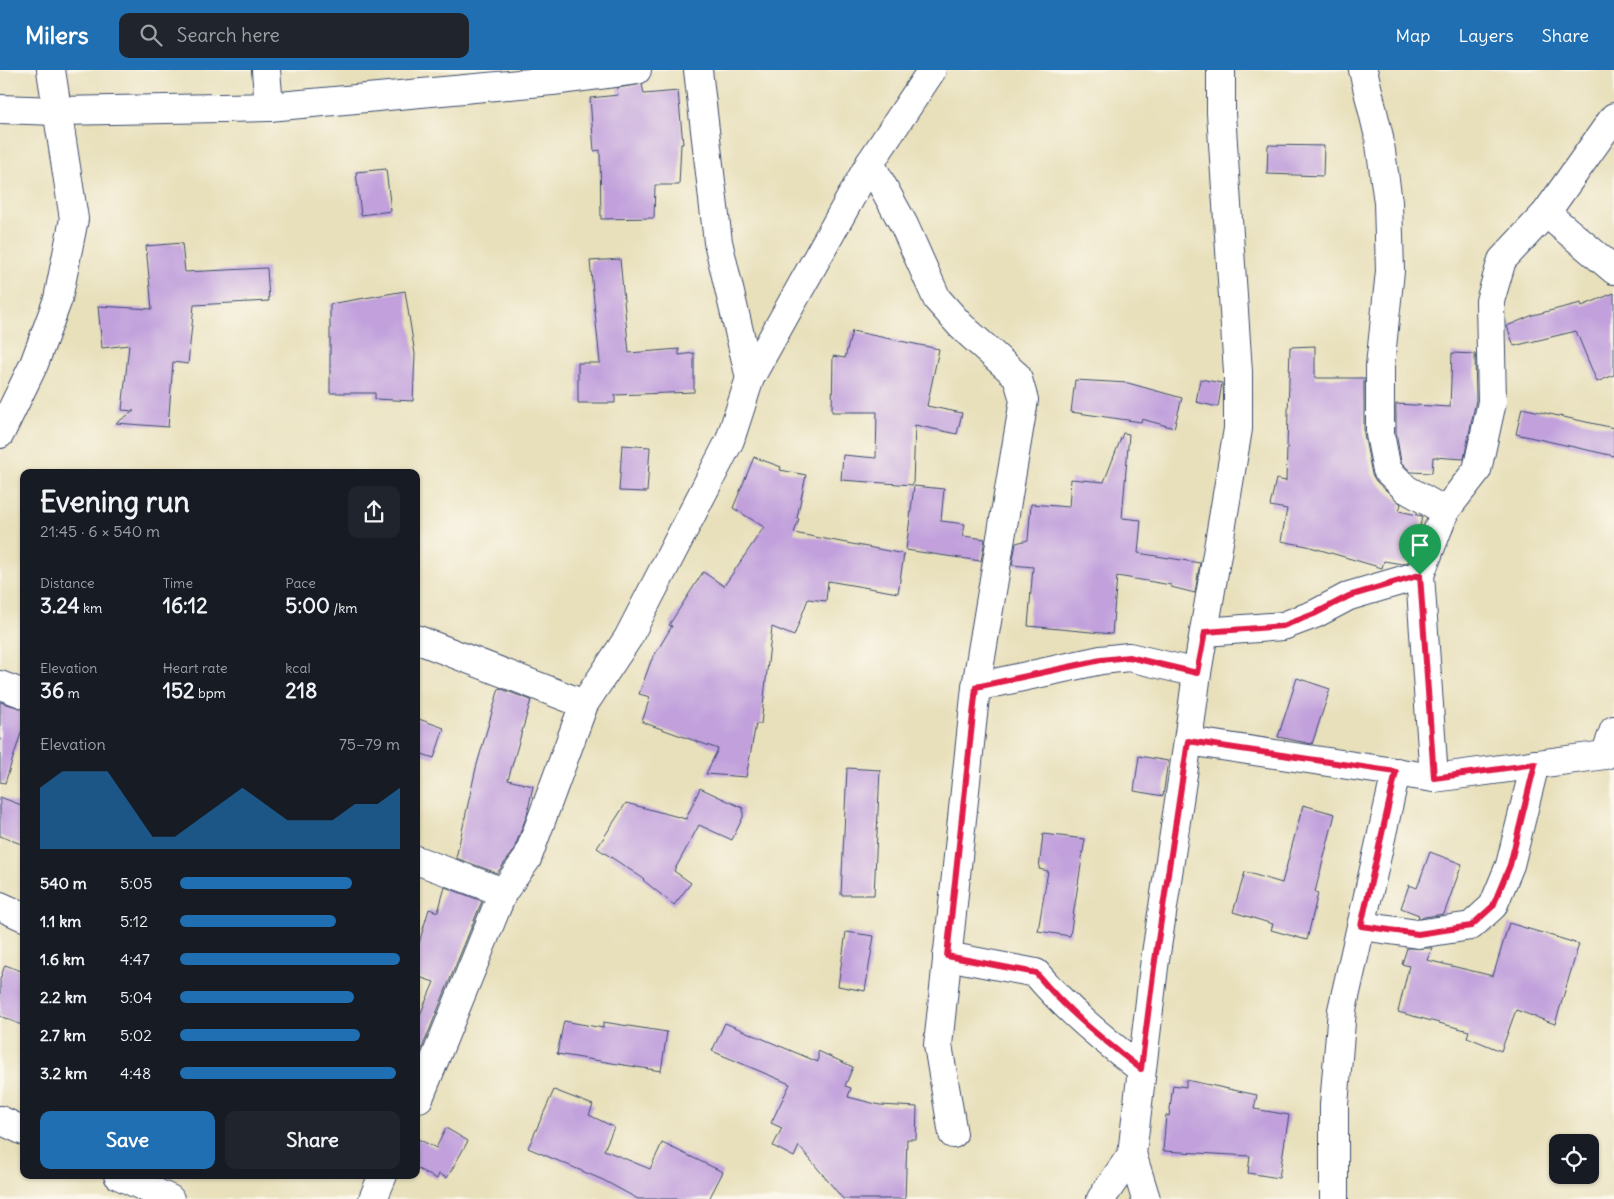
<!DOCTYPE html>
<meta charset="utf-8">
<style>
:root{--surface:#171b24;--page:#20242c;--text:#f1f3f6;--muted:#9ea1a6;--accent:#1f6fb2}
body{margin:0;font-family:Delius,sans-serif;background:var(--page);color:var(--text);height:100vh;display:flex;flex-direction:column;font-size:19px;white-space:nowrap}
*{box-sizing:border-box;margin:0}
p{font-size:16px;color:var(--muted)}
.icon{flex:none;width:28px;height:28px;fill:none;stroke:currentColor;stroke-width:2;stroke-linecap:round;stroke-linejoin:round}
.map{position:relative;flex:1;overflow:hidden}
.sheet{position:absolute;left:20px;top:399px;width:400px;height:710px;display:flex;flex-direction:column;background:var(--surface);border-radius:10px;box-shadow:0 1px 4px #0004}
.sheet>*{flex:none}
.fabs{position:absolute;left:1549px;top:1064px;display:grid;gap:10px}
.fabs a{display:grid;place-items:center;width:50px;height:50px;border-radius:10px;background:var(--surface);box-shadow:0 1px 4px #0004;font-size:25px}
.pin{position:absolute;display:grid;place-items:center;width:42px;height:42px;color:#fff;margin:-51px -21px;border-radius:50% 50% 50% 0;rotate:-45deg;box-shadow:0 0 5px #0007}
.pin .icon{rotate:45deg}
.round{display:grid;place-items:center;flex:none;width:52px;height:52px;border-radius:10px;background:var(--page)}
.head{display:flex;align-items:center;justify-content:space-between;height:85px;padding:0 20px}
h1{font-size:28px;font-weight:700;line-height:38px}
.figures{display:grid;grid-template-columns:repeat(3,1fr);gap:8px;height:85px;padding:5px 20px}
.figures div{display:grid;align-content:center}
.figures b{font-size:21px;font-weight:700}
.figures small{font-size:14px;font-weight:400}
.figures p{font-size:14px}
.chart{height:140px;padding:10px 20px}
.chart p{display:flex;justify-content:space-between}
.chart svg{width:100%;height:90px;margin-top:5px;fill:var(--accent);opacity:.7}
.primary-button{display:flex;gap:10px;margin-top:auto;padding:10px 20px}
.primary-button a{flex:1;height:58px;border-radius:10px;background:var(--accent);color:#fff;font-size:20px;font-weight:700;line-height:58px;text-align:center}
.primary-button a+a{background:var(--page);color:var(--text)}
ul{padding:0 20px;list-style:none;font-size:16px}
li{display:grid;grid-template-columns:80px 60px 1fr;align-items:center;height:38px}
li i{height:12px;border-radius:6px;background:var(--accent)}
header{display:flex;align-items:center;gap:30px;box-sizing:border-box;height:70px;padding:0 25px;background:var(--accent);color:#fff}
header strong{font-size:24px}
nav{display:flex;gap:28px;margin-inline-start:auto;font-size:18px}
.search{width:350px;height:45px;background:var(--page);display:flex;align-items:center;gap:12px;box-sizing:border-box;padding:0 18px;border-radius:10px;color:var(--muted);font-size:19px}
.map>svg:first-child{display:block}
</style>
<header>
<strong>Milers</strong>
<div class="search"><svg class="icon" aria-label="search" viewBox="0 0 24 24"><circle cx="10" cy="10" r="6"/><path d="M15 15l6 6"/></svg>Search here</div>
<nav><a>Map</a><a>Layers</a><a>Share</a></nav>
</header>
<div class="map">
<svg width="1614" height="1129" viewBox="0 0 1614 1129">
<rect width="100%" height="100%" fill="#fbf7ec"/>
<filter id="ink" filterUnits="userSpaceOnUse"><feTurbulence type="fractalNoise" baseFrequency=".02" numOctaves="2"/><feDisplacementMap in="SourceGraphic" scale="10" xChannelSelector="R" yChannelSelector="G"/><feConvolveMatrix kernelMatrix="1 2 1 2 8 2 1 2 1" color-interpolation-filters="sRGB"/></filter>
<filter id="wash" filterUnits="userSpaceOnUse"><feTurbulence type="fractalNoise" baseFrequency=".0096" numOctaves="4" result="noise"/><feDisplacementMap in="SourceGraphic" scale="20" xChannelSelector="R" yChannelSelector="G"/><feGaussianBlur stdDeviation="1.12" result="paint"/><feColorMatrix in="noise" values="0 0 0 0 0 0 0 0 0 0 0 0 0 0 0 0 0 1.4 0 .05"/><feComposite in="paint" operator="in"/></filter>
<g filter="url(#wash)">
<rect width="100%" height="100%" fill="#e8e0bb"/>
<g id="blocks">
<g fill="#c1a0dc">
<polygon points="642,14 644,24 678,21 683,74 681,74 679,115 655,115 654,148 601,149 600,80 594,81 590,28 618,25 617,18"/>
<polygon points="1268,75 1324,76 1323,106 1267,104"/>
<polygon points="386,99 391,141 361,145 356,102"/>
<polygon points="182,173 185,202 267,198 269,231 194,235 188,294 173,292 168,357 116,353 134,341 122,340 129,275 102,278 98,236 152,239 146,176"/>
<polygon points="620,189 629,283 679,279 679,285 694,283 694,322 615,325 615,333 578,333 578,293 600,293 590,191"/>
<polygon points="405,221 415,284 413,331 375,329 375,323 330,323 330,234"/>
<polygon points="1614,223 1614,305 1597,312 1576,261 1514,276 1507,256 1533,245 1581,233 1582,236"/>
<polygon points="852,261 939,279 927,336 962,343 957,364 915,355 913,415 841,410 843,385 876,388 877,342 832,342 833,286 845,288"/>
<polygon points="1315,276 1315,308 1364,308 1364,364 1372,404 1376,411 1401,434 1399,441 1422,446 1418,468 1408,492 1402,494 1384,491 1382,498 1307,476 1281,471 1287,439 1270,436 1276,409 1286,411 1290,277"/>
<polygon points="1452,283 1475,284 1476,330 1464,389 1433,387 1432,403 1411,402 1401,392 1396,362 1396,334 1450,337"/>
<polygon points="1200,309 1222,313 1218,337 1196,332"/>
<polygon points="1075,310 1128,313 1182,328 1174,358 1142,349 1141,352 1071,342"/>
<polygon points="1522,338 1614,358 1614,386 1516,364"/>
<polygon points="1123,363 1129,364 1122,448 1141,450 1138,483 1200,493 1195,523 1171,517 1171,515 1117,506 1112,564 1028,556 1033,497 1012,495 1016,473 1028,470 1031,434 1069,437 1071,409 1104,412"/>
<polygon points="622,375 650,377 647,422 619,421"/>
<polygon points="754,387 781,397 780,400 806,405 797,448 799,449 794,463 904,484 898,523 828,511 826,531 808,529 794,566 772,557 761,654 756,654 746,707 706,704 718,679 642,652 650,627 639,624 651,591 672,556 669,555 703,502 724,516 764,457 733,438"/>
<polygon points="914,416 944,419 941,451 965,454 963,466 985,469 981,491 906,480"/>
<polygon points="1297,608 1330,619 1312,674 1278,667"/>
<polygon points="499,618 531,630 508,710 533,716 527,745 513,782 497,803 456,788 476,698"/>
<polygon points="0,632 24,639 24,654 5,713 0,712"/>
<polygon points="416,648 444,658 434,688 416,682"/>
<polygon points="1139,686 1168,691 1163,726 1134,721"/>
<polygon points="847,698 880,700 874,825 841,825"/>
<polygon points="700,718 743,738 743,747 732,770 699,755 674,801 691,813 674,835 643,810 644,809 597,778 626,733 686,749"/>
<polygon points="0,727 24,736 24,775 0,766"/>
<polygon points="1303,735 1335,744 1315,822 1318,823 1307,870 1271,860 1273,854 1233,842 1245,802 1282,813"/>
<polygon points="1043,764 1085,769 1070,866 1038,861 1048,801 1039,799"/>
<polygon points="1430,782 1462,794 1444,844 1418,848 1419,845 1401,838 1409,815 1417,818"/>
<polygon points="445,817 482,831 416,993 416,954 434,912 416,906 416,883 429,839 438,842"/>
<polygon points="1509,853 1579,874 1555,954 1516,940 1501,981 1467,967 1469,961 1398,942 1409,896 1402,894 1407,878 1432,878 1427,890 1493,906"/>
<polygon points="846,862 874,866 865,921 838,916"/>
<polygon points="5,895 24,902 24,956 0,946 0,909"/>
<polygon points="564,951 603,958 603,952 667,962 661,1001 557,984"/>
<polygon points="725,953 818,992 818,981 853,997 845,1016 851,1018 848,1027 880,1035 917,1037 916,1069 907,1069 905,1129 843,1129 799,1076 794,1087 773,1076 782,1058 771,1053 790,1014 712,981"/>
<polygon points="1186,1010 1257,1025 1254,1039 1289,1045 1279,1108 1248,1103 1250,1086 1163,1081 1166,1045 1169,1046 1173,1015 1186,1017"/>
<polygon points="554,1020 593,1035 589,1045 614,1057 604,1080 650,1099 662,1073 723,1102 709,1129 638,1129 603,1110 528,1078"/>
<polygon points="446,1058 468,1071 447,1108 439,1104 437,1109 416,1098 416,1068 436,1078"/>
</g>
</g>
</g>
<g filter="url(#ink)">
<use href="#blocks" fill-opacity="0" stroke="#3a4a6c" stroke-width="1"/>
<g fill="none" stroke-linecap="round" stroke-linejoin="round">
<defs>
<g id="minor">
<polyline points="266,0 269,37"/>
<polyline points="698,0 718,172 750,308"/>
<polyline points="1363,0 1379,67 1388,132 1390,201 1380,296 1380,364 1387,400 1406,419 1445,441"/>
<polyline points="0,39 57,41 269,37 552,11 637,0"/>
<polyline points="870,93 904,155 937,229 961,256 1017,306 1024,330 976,617 1101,590 1129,587 1197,603"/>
<polyline points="1546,143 1614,200"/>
<polyline points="0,364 34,294 58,229 74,149 51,0"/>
<polyline points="1420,505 1434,708"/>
<polyline points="1205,562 1283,556 1315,544 1349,526 1420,505 1445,441 1477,400 1492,332 1490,231 1502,190 1546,143 1614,47"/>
<polyline points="416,569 584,634"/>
<polyline points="0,615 24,624"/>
<polyline points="1188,671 1197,603 1238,359 1238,302 1221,43 1221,0"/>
<polyline points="416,790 503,822"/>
<polyline points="0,836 24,847"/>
<polyline points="1361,856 1418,864 1471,856 1493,836 1510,795 1535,694"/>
<path d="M947 886 1036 903C1068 941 1102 968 1141 999"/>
<polyline points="416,1028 417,1026 419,1028 503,822 527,789 584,634 628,568 730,370 750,308 870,93 932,0"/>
<polyline points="0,1050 24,1061"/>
<polyline points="953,1064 938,975 976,617"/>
<polyline points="1132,1084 1146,1129"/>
<polyline points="118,1105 170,1129"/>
<polyline points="373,1129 383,1105"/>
<polyline points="1101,1129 1132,1084 1154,897 1188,671 1434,708 1605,685 1614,660"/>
<polyline points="1334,1129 1334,1035 1342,940 1396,702"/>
</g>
</defs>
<use href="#minor" stroke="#3a4a6c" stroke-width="30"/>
<use href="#minor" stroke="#fff" stroke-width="28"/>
</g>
</g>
<g fill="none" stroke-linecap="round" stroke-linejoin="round" filter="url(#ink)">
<defs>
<path id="route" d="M1420 505 1434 708 1535 694 1510 795 1493 836 1471 856 1418 864 1361 856 1396 702 1188 671 1154 897 1141 999C1102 969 1068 942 1036 903L947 886 976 617 1101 590 1129 587 1197 603 1205 562 1283 556 1314 544 1349 526Z"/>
</defs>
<use href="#route" stroke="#fff" stroke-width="10"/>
<use href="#route" stroke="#e11d48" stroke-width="6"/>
</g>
</svg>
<div class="fabs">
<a><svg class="icon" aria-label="locate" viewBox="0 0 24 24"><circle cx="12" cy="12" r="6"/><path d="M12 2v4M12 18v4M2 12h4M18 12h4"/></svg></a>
</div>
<div class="pin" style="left:1420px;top:505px;background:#1e9e55"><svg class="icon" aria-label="arrive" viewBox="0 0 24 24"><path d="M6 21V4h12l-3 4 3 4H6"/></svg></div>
<section class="sheet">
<div class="head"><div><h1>Evening run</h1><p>21:45 · 6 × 540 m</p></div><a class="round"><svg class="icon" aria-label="share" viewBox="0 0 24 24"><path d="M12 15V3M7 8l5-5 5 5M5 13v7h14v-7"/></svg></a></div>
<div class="figures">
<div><p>Distance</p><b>3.24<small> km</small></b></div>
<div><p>Time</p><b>16:12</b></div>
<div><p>Pace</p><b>5:00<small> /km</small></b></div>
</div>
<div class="figures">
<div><p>Elevation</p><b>36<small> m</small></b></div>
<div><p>Heart rate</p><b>152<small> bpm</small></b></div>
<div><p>kcal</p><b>218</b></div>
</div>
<div class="chart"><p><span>Elevation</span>75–79 m</p>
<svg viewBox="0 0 160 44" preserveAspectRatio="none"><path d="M0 44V14L10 6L20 6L30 6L40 22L50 38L60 38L70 30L80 22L90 14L100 22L110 30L120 30L130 30L140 22L150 22L160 14V44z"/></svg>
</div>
<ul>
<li><b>540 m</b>5:05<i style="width:78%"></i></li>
<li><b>1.1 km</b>5:12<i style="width:71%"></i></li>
<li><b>1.6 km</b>4:47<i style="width:100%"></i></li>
<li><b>2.2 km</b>5:04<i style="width:79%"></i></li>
<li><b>2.7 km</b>5:02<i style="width:82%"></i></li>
<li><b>3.2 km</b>4:48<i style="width:98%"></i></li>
</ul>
<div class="primary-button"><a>Save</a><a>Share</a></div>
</section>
</div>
